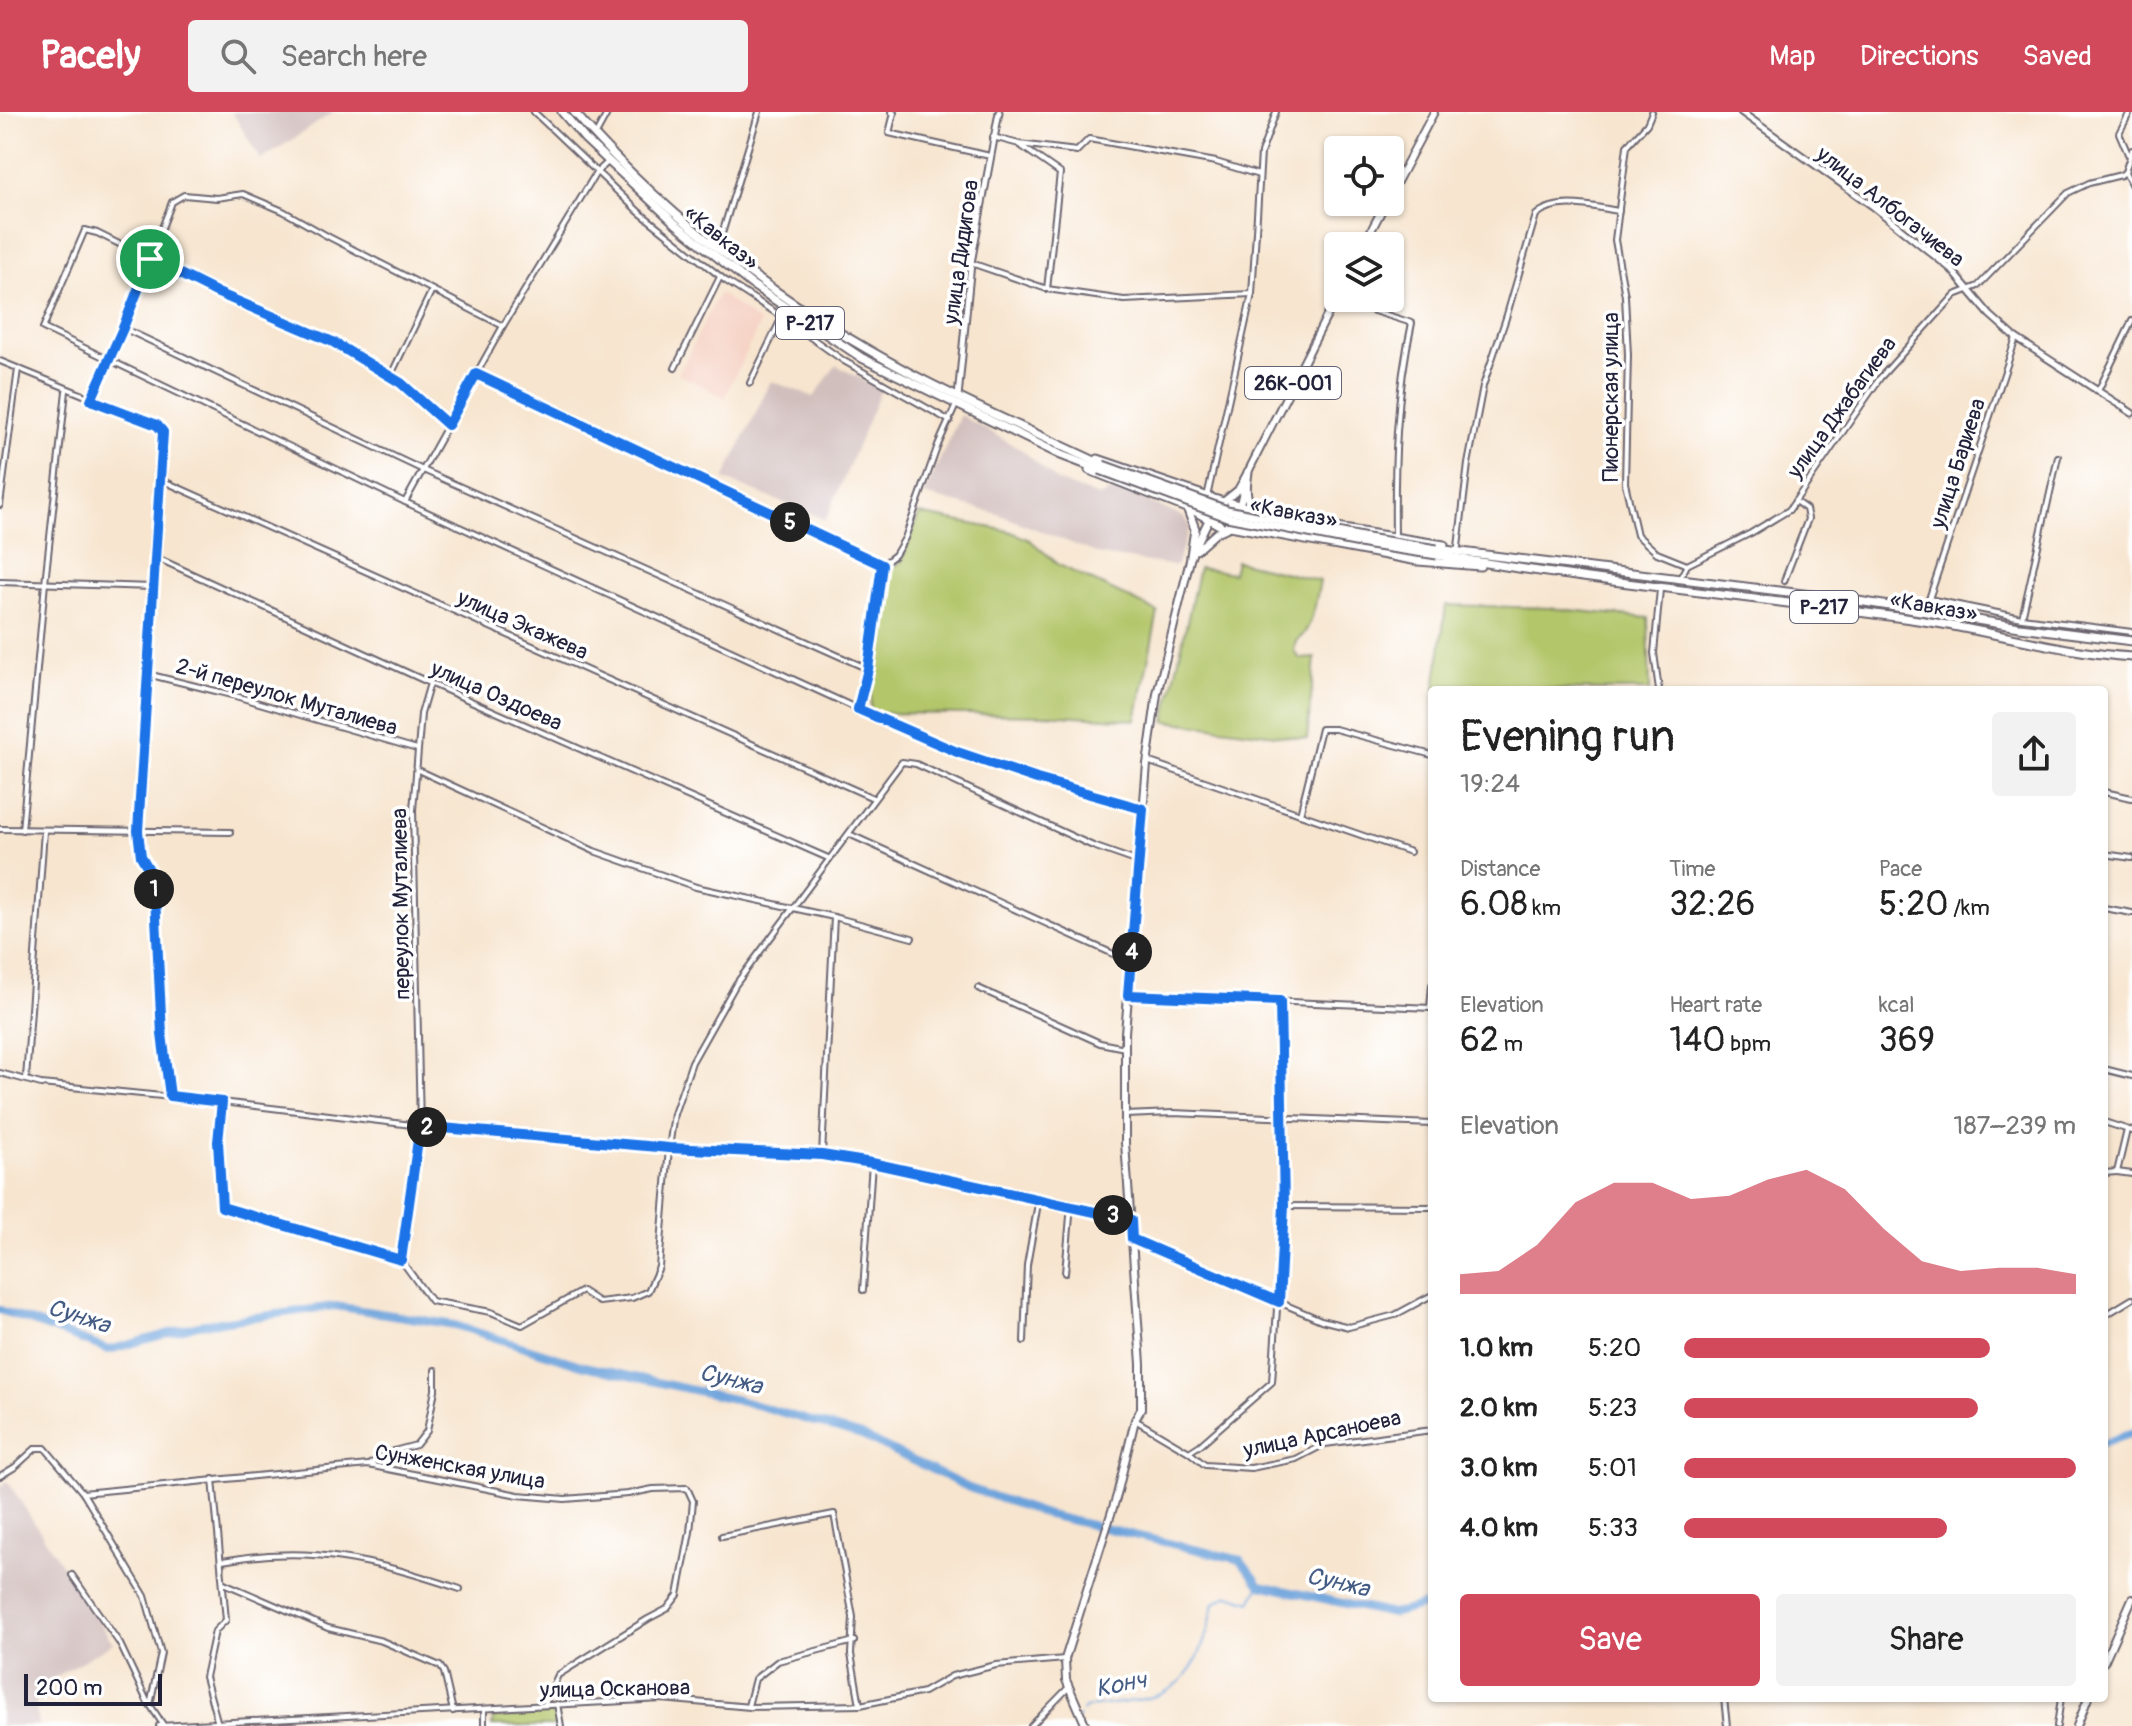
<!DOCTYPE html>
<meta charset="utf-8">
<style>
:root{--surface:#fff;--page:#f2f2f2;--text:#222;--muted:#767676;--accent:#d1495b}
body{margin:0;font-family:Pangolin,sans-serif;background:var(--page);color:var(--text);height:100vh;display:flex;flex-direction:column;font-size:30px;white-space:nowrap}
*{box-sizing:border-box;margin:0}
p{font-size:26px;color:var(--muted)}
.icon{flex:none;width:44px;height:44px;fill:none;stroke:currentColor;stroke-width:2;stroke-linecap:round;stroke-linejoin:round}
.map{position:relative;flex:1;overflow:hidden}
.side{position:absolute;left:1428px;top:574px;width:680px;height:1016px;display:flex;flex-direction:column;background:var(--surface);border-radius:8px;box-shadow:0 2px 6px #0004}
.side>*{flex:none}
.tools{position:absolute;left:1324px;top:24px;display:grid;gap:16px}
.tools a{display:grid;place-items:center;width:80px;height:80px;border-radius:8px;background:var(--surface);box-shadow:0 2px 6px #0004;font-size:40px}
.scale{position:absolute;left:24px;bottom:20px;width:138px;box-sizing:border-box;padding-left:8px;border:4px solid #22223b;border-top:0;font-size:22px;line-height:28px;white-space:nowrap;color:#22223b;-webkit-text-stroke:6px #fff;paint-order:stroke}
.pin{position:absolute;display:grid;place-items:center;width:68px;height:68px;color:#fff;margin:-34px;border:4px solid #fff;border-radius:50%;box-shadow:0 2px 8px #0007}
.km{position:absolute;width:40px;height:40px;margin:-20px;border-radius:50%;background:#222;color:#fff;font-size:22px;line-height:40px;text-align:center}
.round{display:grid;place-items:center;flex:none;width:84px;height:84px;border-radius:8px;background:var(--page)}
.head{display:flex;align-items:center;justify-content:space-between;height:136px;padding:0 32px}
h1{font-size:44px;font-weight:600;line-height:60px}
.metrics{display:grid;grid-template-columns:repeat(3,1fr);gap:12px;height:136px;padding:8px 32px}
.metrics div{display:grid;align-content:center}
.metrics b{font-size:34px;font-weight:600}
.metrics small{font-size:22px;font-weight:400}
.metrics p{font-size:22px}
.chart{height:224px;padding:16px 32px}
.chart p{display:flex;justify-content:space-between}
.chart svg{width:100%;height:144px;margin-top:8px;fill:var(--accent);opacity:.7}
.button{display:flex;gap:16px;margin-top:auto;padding:16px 32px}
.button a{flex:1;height:92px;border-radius:8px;background:var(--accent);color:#fff;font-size:32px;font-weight:600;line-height:92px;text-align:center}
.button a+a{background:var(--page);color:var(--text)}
ul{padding:0 32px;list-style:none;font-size:26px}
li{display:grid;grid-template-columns:128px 96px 1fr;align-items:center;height:60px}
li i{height:20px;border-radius:10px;background:var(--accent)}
header{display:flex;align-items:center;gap:48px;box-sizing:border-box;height:112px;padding:0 40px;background:var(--accent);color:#fff}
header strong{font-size:38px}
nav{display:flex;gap:44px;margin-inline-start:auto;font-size:28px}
.search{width:560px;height:72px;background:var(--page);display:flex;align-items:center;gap:20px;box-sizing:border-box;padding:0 28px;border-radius:8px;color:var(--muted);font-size:30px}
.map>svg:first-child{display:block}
</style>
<header>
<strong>Pacely</strong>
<div class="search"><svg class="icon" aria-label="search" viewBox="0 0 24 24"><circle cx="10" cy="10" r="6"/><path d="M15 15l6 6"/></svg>Search here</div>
<nav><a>Map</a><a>Directions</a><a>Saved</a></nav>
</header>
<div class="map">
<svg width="2132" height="1614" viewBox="0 0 2132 1614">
<rect width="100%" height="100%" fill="#fff"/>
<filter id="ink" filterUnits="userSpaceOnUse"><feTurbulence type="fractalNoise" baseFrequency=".0125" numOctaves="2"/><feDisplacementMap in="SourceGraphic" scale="16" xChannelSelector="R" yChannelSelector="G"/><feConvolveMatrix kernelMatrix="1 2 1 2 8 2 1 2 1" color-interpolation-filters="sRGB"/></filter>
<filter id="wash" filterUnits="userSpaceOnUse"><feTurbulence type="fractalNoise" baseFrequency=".006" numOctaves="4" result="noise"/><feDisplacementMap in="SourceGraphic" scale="32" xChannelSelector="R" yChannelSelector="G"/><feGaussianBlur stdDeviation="1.8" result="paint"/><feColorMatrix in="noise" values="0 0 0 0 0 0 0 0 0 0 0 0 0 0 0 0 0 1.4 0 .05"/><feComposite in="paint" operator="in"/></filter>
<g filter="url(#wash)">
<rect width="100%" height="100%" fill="#f7e5cf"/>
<polygon fill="#f6d2c4" points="719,181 760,211 725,285 678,262"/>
<g fill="#d1bfbe">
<polygon points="232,0 334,0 261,48"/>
<polygon points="836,253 881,278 826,408 724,367 771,269 814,285"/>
<polygon points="960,303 1022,338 1057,369 1099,385 1119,376 1185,406 1190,415 1176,454 1101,443 995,401 924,383"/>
<polygon points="7,1369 113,1531 35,1577 38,1614 0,1614 0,1375"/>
</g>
<g fill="#b3c66a" stroke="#6a7452" stroke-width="2">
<polygon points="919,402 1009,419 1030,428 1059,453 1158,500 1136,608 1060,603 870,601 879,465 902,449"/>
<path d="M1236 449 1320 469C1316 487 1313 519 1296 529L1294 539 1300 547 1315 546 1307 627 1165 609 1199 456 1233 461Z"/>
<polygon points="1446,493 1550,496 1648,506 1650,578 1435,577"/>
<polygon points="556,1601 558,1614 492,1614 493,1606"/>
</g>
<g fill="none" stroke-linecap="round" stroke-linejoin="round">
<g stroke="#6da3db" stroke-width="2">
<path d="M1082 1599 1084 1596C1106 1592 1130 1591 1152 1585 1194 1574 1207 1529 1214 1491L1229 1483 1251 1490 1260 1473"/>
<polyline points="1074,1614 1079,1604"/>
</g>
<g stroke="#6da3db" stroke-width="8">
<polyline points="0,1198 109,1238 198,1213 335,1194 455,1213 584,1254 742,1289 862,1324 969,1376 1048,1403 1241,1448 1260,1473 1392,1502 1432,1491"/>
<polyline points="2104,1331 2132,1321"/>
</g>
</g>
</g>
<g filter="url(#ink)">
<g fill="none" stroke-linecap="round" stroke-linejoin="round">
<defs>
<g id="minor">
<polyline points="534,0 639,100 726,169 782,205 844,249 950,309"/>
<polyline points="891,0 894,1 889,21 990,44"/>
<polyline points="1652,0 1647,12 1627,34 1615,128 1625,184 1628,243 1625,371 1637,423 1657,441 1687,453"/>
<polyline points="596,22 608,0"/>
<polyline points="993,25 1019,32 1077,39 1089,27 1216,50 1259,63"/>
<polyline points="1020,33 1060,61 1047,177"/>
<polyline points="2128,42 2119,21 2130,0"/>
<polyline points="2125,60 2132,74"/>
<polyline points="718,135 759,0"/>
<polyline points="971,151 1047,177 1124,188 1252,182"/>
<path d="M1336 187 1412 211C1396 282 1394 353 1395 426"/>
<polyline points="123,216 423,358 868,557"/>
<polyline points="2016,226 1929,487 2022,506 2132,520"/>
<polyline points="0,249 157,313 163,320 138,719 141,744 154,766 162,922 170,984"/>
<polyline points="675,256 720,165"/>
<polyline points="476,262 882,453"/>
<polyline points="390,265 432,178"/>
<polyline points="750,271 782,205"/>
<polyline points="2098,279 2132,209"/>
<polyline points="91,288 123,216 172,90 184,83 217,86 243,82 283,99 329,125 503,214"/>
<polyline points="448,313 401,271 333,230 218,181 97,121 85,118 43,216 405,390 858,597 957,640 1037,667 1143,697"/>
<polyline points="159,367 873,686"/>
<polyline points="1207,385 1252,182 1261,41 1276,0"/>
<polyline points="405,390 503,214 596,61 609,49"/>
<polyline points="0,393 18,257"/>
<path d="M1458 435 1468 352 1483 274 1506 206 1536 103C1557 85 1593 95 1619 99"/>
<polyline points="155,445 430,571 828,746"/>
<polyline points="1680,466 1687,453 1751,421 1789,398 1880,266 1955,183 1978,174 2068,81 2089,71 2121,63 2125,60 2132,38"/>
<polyline points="1784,469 1808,407 1806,397 1795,389"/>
<polyline points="0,470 153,475"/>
<polyline points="2022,506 2058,345"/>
<polyline points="147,562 232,583 417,637"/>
<polyline points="1659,578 1654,541 1660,477"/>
<polyline points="858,597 868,557 882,453 895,443 905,426 938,333 956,293"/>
<polyline points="1147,649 1410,740"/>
<polyline points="418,658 594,739 696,775 834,805 822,1043"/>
<polyline points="2104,680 2132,686"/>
<polyline points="1300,702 1321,617 1335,617 1432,643"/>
<polyline points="0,717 230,720"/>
<polyline points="22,718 45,471 66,279"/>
<polyline points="849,722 1131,850"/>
<polyline points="2104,742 2132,746"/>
<polyline points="2104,796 2132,801"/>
<polyline points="834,805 912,826"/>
<polyline points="978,876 1100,931 1125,936"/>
<polyline points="1128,883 1432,896"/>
<polyline points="1430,896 1432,873"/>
<polyline points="2104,957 2132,964"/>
<polyline points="0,961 41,972 222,990 420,1014 669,1036 822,1043 872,1051 1131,1108"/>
<polyline points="26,967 44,719"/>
<polyline points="222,990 218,1030 222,1095 401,1148 420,1014 413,698 421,602 430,571"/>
<polyline points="1125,1003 1173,1001 1432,1012"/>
<polyline points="2104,1010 2132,1019"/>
<polyline points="2117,1060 2132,1062"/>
<polyline points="2104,1061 2117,1060 2127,1018"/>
<polyline points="1284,1094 1432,1095"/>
<polyline points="1132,1127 1321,1208 1349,1215 1395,1203 1432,1183"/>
<polyline points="401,1148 431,1189 491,1200 522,1213 582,1179 599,1190 632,1186 648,1179 659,1155 669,1036 674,1002 692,950 736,872 902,650 916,652 1093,734 1139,750"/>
<polyline points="1065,1161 1071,1093"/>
<polyline points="863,1178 872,1051"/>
<polyline points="2104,1204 2132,1187"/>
<polyline points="1024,1229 1027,1153 1039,1086"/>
<polyline points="1135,1308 1189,1340 1205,1353 1251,1356 1296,1347 1325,1332 1432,1318"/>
<polyline points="1189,1340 1200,1333 1272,1270 1284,1094 1280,889"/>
<polyline points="370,1352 390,1340 416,1333 427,1319 435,1278 435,1258"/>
<polyline points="0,1364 15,1355 36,1336 45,1336 83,1381 145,1484 161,1541 150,1593 164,1614"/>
<polyline points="213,1367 226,1508 215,1519 205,1565 218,1612"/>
<polyline points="83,1381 368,1353 518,1383 565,1387 628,1382 653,1377 687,1376 693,1389 690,1420 678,1483 667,1497 648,1507 558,1563 545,1592"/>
<polyline points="722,1424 834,1402 853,1505 851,1542 860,1593"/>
<path d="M222 1449C312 1432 375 1449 460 1477"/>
<polyline points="72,1463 120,1532 148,1591"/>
<polyline points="224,1471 328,1516 382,1529 440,1554 444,1560 453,1599"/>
<polyline points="1724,1586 1727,1614"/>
<polyline points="557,1592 561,1614"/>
<polyline points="748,1594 755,1567 778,1549 854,1529"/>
<polyline points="484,1598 484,1614"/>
<polyline points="159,1614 662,1587 750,1595 860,1593 924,1580 952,1564 996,1553 1065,1547"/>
<polyline points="1031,1614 1069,1575"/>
<polyline points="2057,1614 2061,1586"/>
</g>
<g id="tertiary">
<polyline points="1741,0 1874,95 1951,157 1990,203 2016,226 2132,301"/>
<polyline points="958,285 971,151 999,0"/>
</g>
<g id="secondary">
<polyline points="1197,438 1216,421 1229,415"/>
<polyline points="2104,1550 2132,1487"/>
<polyline points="1086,1614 1066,1568 1065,1547 1117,1383 1135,1308 1141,1297 1141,1252 1125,1031 1125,921 1147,652 1157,582 1191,444 1210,405"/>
<polyline points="2077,1614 2088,1586"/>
</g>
<g id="primary">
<polyline points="1390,83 1434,0"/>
<polyline points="1363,134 1386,90"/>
<polyline points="1223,390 1238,378 1248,360 1338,182"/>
<polyline points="1215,396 1214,406 1222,415 1234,412 1238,404"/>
<polyline points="1239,396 1245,371"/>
</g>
<g id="trunk">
<polyline points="562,0 585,27 676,112 751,172 862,246 1061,343 1100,358"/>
<path d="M574 0C666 107 785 194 910 261 972 294 1038 322 1103 353"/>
<polyline points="1098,347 1223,390"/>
<polyline points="1089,358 1196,400 1219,413"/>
<path d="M1248 360C1246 375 1244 384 1253 397"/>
<polyline points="1231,391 1311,412 1444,433"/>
<polyline points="1188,398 1195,417 1191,444"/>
<polyline points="1230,414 1418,449 1480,454"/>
<polyline points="1437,437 1852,488 2020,515 2132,529"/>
<path d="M1437 443C1594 470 1753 485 1911 507 1985 517 2057 540 2132 545"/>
</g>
</defs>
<use href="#minor" stroke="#6d666f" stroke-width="8"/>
<use href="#tertiary" stroke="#6d666f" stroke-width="9"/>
<use href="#secondary" stroke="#6d666f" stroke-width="10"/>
<use href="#primary" stroke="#6d666f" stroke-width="10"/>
<use href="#trunk" stroke="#6d666f" stroke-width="11"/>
<use href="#minor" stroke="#fff" stroke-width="4"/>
<use href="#tertiary" stroke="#fff" stroke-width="5"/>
<use href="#secondary" stroke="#fff" stroke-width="6"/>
<use href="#primary" stroke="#fff" stroke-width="6"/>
<use href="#trunk" stroke="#fff" stroke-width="7"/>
<defs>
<g id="trunk-bridge">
<polyline points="1103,353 1227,398 1367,426 1437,437"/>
<polyline points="1100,358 1227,405 1370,433 1437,443"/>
</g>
</defs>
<use href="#trunk-bridge" stroke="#6d666f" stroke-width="11" stroke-linecap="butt"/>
<use href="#trunk-bridge" stroke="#fff" stroke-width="7"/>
</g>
</g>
<g fill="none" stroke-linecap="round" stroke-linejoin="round" filter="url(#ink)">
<defs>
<polygon id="route" points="150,147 218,181 333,230 401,271 448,313 476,262 882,453 868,557 858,597 957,640 1037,667 1143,697 1128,883 1280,889 1284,1094 1279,1190 1132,1127 1131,1108 872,1051 822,1043 669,1036 420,1014 401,1148 222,1095 218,1030 222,990 170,984 162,922 154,766 141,744 138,719 163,320 157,313 91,288 123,216"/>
</defs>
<use href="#route" stroke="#fff" stroke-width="16"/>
<use href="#route" stroke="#1a73e8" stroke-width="10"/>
</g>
<g text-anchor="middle" stroke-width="7" stroke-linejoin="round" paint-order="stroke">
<g fill="#fff" stroke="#646476" stroke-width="2">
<rect x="776" y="195" width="68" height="32" rx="6"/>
<rect x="1245" y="255" width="96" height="32" rx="6"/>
<rect x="1790" y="479" width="68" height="32" rx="6"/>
</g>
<g font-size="20" font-weight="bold" fill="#22223b">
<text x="810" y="218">Р-217</text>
<text x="1293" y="278">26К-001</text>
<text x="1824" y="502">Р-217</text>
</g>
<g font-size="22" fill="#22223b" stroke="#fff">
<text transform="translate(1891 94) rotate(38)" y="8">улица Албогачиева</text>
<text transform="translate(722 125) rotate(39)" y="8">«Кавказ»</text>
<text transform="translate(960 140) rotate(-82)" y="8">улица Дидигова</text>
<text transform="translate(1610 285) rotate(-90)" y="8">Пионерская улица</text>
<text transform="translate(1841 295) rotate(-54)" y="8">улица Джабагиева</text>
<text transform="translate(1957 351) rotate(-72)" y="8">улица Бариева</text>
<text transform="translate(1294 400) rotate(11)" y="8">«Кавказ»</text>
<text transform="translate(1934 494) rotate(10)" y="8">«Кавказ»</text>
<text transform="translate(523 512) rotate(24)" y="8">улица Экажева</text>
<text transform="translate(497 583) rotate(24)" y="8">улица Оздоева</text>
<text transform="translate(287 584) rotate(16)" y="8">2-й переулок Муталиева</text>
<text transform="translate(400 792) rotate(-91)" y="8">переулок Муталиева</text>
<text transform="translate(1322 1321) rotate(-12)" y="8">улица Арсаноева</text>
<text transform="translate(460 1354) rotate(10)" y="8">Сунженская улица</text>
<text transform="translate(615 1576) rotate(-1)" y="8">улица Осканова</text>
</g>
<g font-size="24" font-style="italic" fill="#445c83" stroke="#fff">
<text transform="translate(79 1204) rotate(18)" y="8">Сунжа</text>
<text transform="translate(731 1267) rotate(14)" y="8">Сунжа</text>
<text transform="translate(1338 1470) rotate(13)" y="8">Сунжа</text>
<text transform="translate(1121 1572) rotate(-11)" y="8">Конч</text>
</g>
</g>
</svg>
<div class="tools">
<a><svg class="icon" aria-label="locate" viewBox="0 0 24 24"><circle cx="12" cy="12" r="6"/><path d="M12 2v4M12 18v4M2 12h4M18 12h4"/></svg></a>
<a><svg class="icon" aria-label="layers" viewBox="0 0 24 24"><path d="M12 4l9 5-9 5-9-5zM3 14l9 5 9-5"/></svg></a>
</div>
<div class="scale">200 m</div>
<div class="pin" style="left:150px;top:147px;background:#1e9e55"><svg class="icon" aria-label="arrive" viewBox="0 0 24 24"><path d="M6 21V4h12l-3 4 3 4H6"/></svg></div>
<b class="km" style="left:154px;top:777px">1</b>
<b class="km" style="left:427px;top:1015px">2</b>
<b class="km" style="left:1113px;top:1103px">3</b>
<b class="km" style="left:1132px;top:840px">4</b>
<b class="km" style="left:790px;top:410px">5</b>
<section class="side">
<div class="head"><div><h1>Evening run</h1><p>19:24</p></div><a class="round"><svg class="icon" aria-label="share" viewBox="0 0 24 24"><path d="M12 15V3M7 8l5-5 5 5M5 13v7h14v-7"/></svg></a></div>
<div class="metrics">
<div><p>Distance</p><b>6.08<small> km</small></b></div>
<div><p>Time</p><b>32:26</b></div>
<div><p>Pace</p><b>5:20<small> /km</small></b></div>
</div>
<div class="metrics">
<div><p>Elevation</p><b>62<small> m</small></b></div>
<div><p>Heart rate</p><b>140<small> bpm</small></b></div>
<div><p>kcal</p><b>369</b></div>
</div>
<div class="chart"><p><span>Elevation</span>187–239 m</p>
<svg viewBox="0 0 160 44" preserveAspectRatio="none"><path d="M0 44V38L10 37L20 29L30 16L40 10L50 10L60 15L70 14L80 9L90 6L100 12L110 24L120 34L130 37L140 36L150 36L160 38V44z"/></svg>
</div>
<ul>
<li><b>1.0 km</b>5:20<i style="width:78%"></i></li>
<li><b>2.0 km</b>5:23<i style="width:75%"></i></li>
<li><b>3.0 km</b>5:01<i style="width:100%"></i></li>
<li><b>4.0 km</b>5:33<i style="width:67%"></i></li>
</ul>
<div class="button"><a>Save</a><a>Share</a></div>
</section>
</div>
